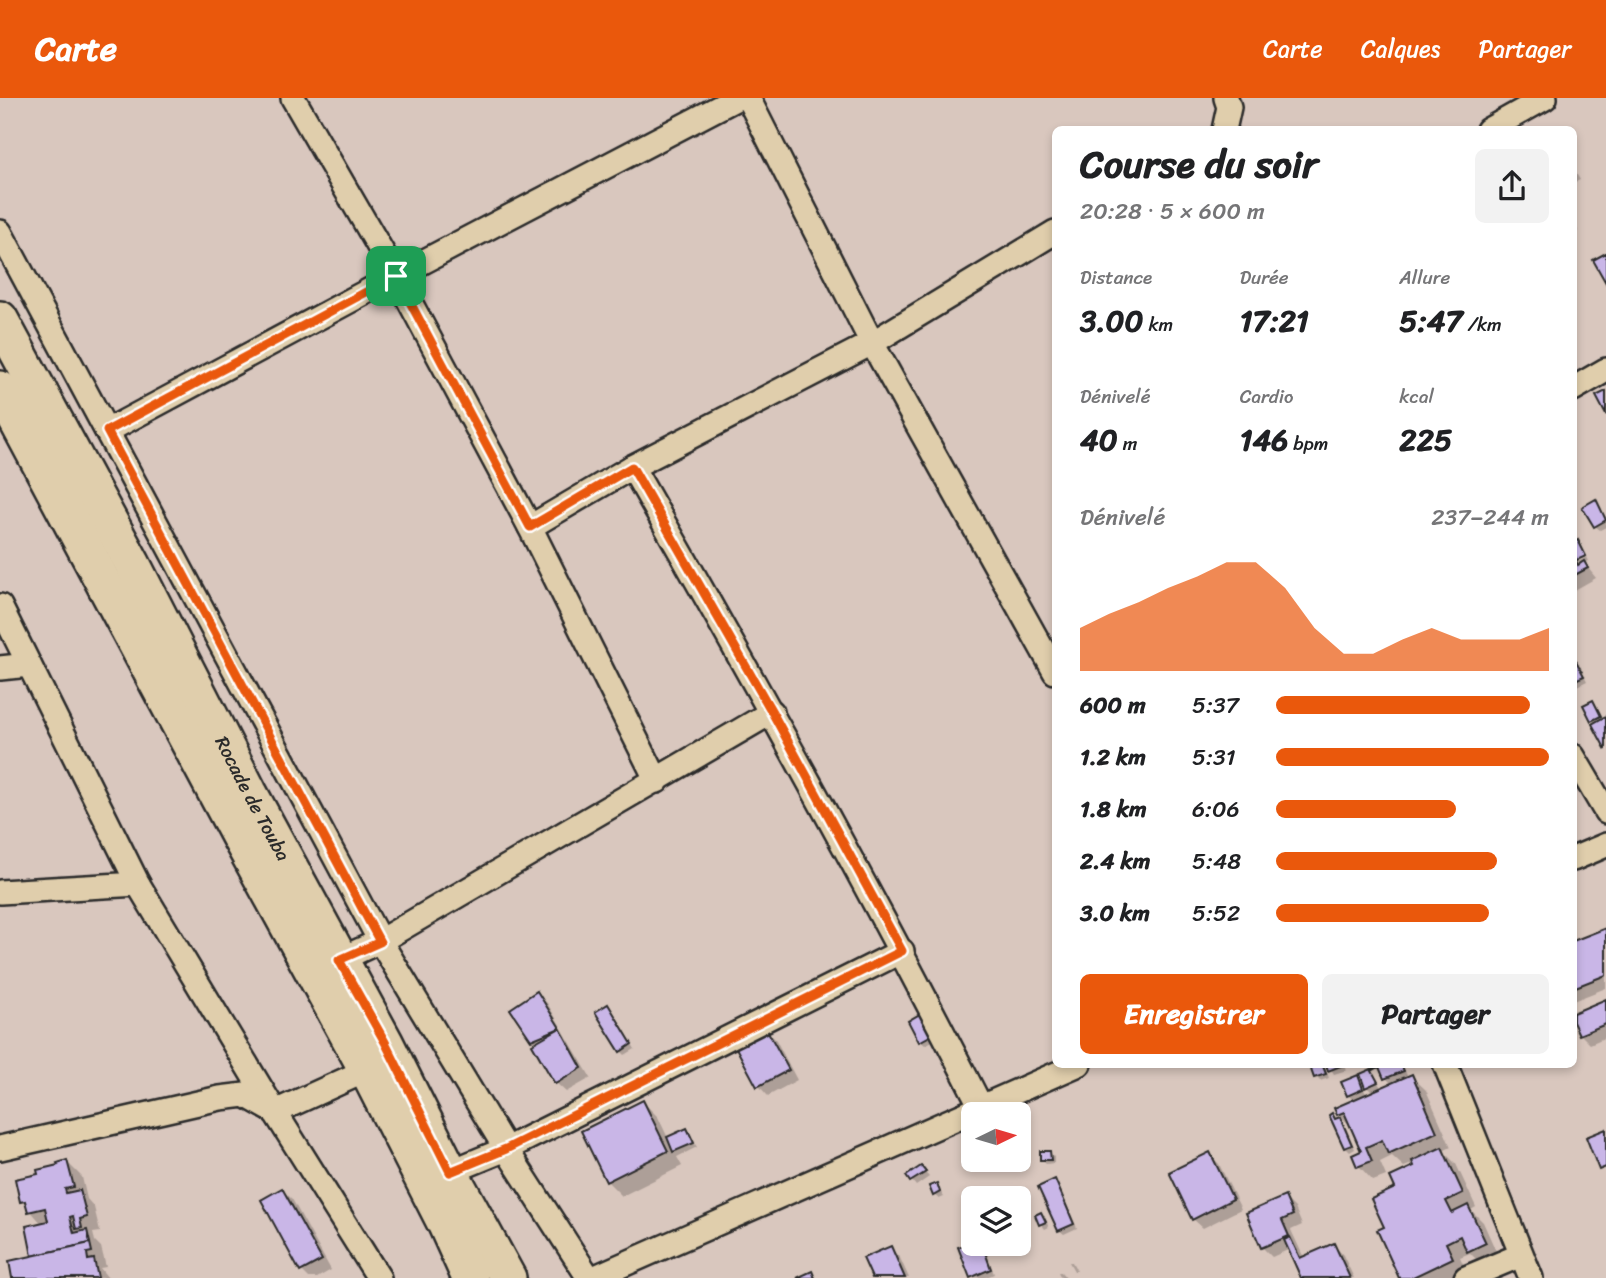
<!DOCTYPE html>
<html lang="fr">
<meta charset="utf-8">
<style>
:root{--surface:#fff;--page:#f2f2f2;--text:#202124;--muted:#757577;--accent:#ea580c}
body{margin:0;font-family:Sriracha,sans-serif;background:var(--page);color:var(--text);height:100vh;display:flex;flex-direction:column;font-size:26px;white-space:nowrap}
*{box-sizing:border-box;margin:0}
p{font-size:23px;color:var(--muted)}
.icon{flex:none;width:38px;height:38px;fill:none;stroke:currentColor;stroke-width:2;stroke-linecap:round;stroke-linejoin:round}
.map{position:relative;flex:1;overflow:hidden}
.details{position:absolute;left:1052px;top:28px;width:525px;height:942px;display:flex;flex-direction:column;background:var(--surface);border-radius:10px;box-shadow:0 4px 10px #0003}
.details>*{flex:none}
.needle{width:46px;rotate:85deg}
.fabs{position:absolute;left:961px;top:1004px;display:grid;gap:14px}
.fabs a{display:grid;place-items:center;width:70px;height:70px;border-radius:10px;background:var(--surface);box-shadow:0 4px 10px #0003;font-size:35px}
.pin{position:absolute;display:grid;place-items:center;width:60px;height:60px;color:#fff;margin:-30px;border-radius:14px;box-shadow:0 4px 10px #0006}
.round{display:grid;place-items:center;flex:none;width:74px;height:74px;border-radius:10px;background:var(--page)}
.summary{display:flex;align-items:center;justify-content:space-between;height:119px;padding:0 28px}
h1{font-size:38px;font-weight:700;line-height:52px}
.stats{display:grid;grid-template-columns:repeat(3,1fr);gap:10px;height:119px;padding:7px 28px}
.stats div{display:grid;align-content:center}
.stats b{font-size:30px;font-weight:700}
.stats small{font-size:19px;font-weight:400}
.stats p{font-size:19px}
.chart{height:196px;padding:14px 28px}
.chart p{display:flex;justify-content:space-between}
.chart svg{width:100%;height:126px;margin-top:7px;fill:var(--accent);opacity:.7}
.cta{display:flex;gap:14px;margin-top:auto;padding:14px 28px}
.cta a{flex:1;height:80px;border-radius:10px;background:var(--accent);color:#fff;font-size:28px;font-weight:700;line-height:80px;text-align:center}
.cta a+a{background:var(--page);color:var(--text)}
ul{padding:0 28px;list-style:none;font-size:23px}
li{display:grid;grid-template-columns:112px 84px 1fr;align-items:center;height:52px}
li i{height:18px;border-radius:9px;background:var(--accent)}
header{display:flex;align-items:center;gap:42px;box-sizing:border-box;height:98px;padding:0 35px;background:var(--accent);color:#fff}
header strong{font-size:33px}
nav{display:flex;gap:38px;margin-inline-start:auto;font-size:24px}
.map>svg:first-child{display:block}
</style>
<header>
<strong>Carte</strong>
<nav><a>Carte</a><a>Calques</a><a>Partager</a></nav>
</header>
<div class="map">
<svg width="1606" height="1180" viewBox="0 0 1606 1180">
<rect width="100%" height="100%" fill="#d9c7be"/>
<filter id="ink" filterUnits="userSpaceOnUse"><feTurbulence type="fractalNoise" baseFrequency=".0143" numOctaves="2"/><feDisplacementMap in="SourceGraphic" scale="14" xChannelSelector="R" yChannelSelector="G"/><feConvolveMatrix kernelMatrix="1 2 1 2 8 2 1 2 1" color-interpolation-filters="sRGB"/></filter>
<g filter="url(#ink)">
<g fill="#0003">
<polygon points="1573,70 1580,82 1573,85"/>
<polygon points="1573,123 1578,133 1573,136"/>
<polygon points="1595,403 1606,419 1606,429 1600,432 1595,428"/>
<polygon points="1573,438 1585,456 1578,460 1578,464 1587,459 1589,463 1584,465 1596,480 1573,493"/>
<polygon points="1573,555 1587,583 1577,588 1573,584"/>
<polygon points="1593,604 1603,622 1606,620 1606,649 1586,608"/>
<polygon points="1606,832 1606,890 1573,903 1573,845"/>
<polygon points="537,896 547,905 591,980 566,994 556,985 532,941"/>
<polygon points="1606,903 1606,939 1590,946 1580,936"/>
<polygon points="612,913 635,951 625,957 621,953"/>
<polygon points="929,920 940,939 925,947 920,943"/>
<polygon points="766,932 776,942 797,982 768,998 759,988"/>
<polygon points="1311,966 1324,966 1329,980 1320,983 1316,979"/>
<polygon points="1328,966 1345,966 1347,972 1334,976"/>
<polygon points="1388,966 1401,966 1408,979 1411,978 1426,992 1451,1049 1443,1053 1456,1066 1476,1109 1471,1112 1483,1124 1499,1160 1483,1168 1470,1155 1460,1159 1467,1175 1456,1180 1401,1180 1386,1130 1397,1090 1417,1069 1415,1065 1404,1069 1392,1058 1380,1064 1386,1078 1373,1083 1359,1068 1354,1058 1363,1054 1353,1030 1338,1016 1354,1003 1348,997 1357,979 1367,997 1373,995 1367,989 1371,973 1382,991 1392,986 1386,980 1381,969"/>
<polygon points="643,1004 658,1019 668,1040 686,1032 697,1049 677,1059 682,1068 622,1098 607,1083"/>
<polygon points="1332,1018 1337,1022 1342,1020 1355,1051 1350,1054 1345,1049"/>
<polygon points="1050,1055 1054,1059 1054,1065 1046,1066 1042,1062"/>
<polygon points="1209,1056 1219,1066 1241,1111 1203,1130 1193,1121"/>
<polygon points="67,1064 82,1079 87,1101 94,1109 100,1134 93,1135 95,1143 101,1149 106,1169 100,1170 108,1180 14,1180 34,1159 42,1126 22,1103 40,1077"/>
<polygon points="921,1070 929,1079 916,1088 909,1079"/>
<polygon points="1054,1083 1059,1088 1077,1130 1064,1136 1059,1132"/>
<polygon points="936,1087 944,1099 939,1101 934,1097"/>
<polygon points="282,1092 292,1101 331,1172 317,1180 309,1180 302,1173 263,1102"/>
<polygon points="1285,1100 1295,1110 1302,1127 1291,1132 1304,1160 1334,1147 1343,1157 1354,1180 1303,1180 1290,1151 1272,1159 1262,1149"/>
<polygon points="1041,1116 1045,1121 1049,1129 1045,1131 1041,1126 1037,1118"/>
<polygon points="973,1145 984,1147 994,1176 984,1180 971,1179"/>
<polygon points="890,1150 900,1160 909,1180 874,1180"/>
<polygon points="1069,1164 1072,1164 1077,1173 1074,1173"/>
<polygon points="1058,1174 1061,1174 1066,1180 1061,1180"/>
</g>
<g fill="#c9b6e7" stroke="#2b2b2b" stroke-width="2">
<polygon points="1606,155 1606,185 1593,162"/>
<polygon points="1606,293 1606,317 1596,298"/>
<polygon points="1596,401 1606,422 1594,429 1582,409"/>
<polygon points="1578,442 1586,458 1577,462 1573,455 1573,445"/>
<polygon points="1573,458 1578,467 1584,463 1588,470 1573,478"/>
<polygon points="1573,557 1584,578 1573,583"/>
<polygon points="1593,602 1601,618 1591,623 1583,607"/>
<polygon points="1606,618 1606,652 1592,626"/>
<polygon points="1606,830 1606,877 1573,890 1573,843"/>
<polygon points="537,893 560,930 531,942 510,911"/>
<polygon points="1606,901 1606,926 1579,937 1573,924 1573,915"/>
<polygon points="608,906 632,946 620,954 595,914"/>
<polygon points="925,913 937,934 919,944 908,923"/>
<polygon points="560,930 582,970 555,986 532,946"/>
<polygon points="766,930 789,972 757,989 735,948"/>
<polygon points="1309,966 1322,966 1326,976 1314,980"/>
<polygon points="1326,966 1343,966 1343,967 1328,973"/>
<polygon points="1383,966 1401,966 1404,973 1384,981 1379,969 1372,973 1378,984 1365,990 1360,976"/>
<polygon points="1412,976 1437,1034 1388,1056 1382,1042 1366,1049 1372,1063 1357,1069 1352,1057 1361,1053 1344,1014 1337,1017 1334,1010"/>
<polygon points="1358,977 1363,991 1347,998 1341,984"/>
<polygon points="643,1002 668,1053 606,1084 581,1033"/>
<polygon points="1332,1015 1335,1021 1340,1019 1352,1047 1344,1050 1329,1017"/>
<polygon points="687,1030 694,1045 673,1054 667,1039"/>
<polygon points="1606,1031 1606,1069 1599,1072 1586,1039"/>
<polygon points="1442,1049 1463,1095 1446,1103 1452,1115 1468,1107 1486,1145 1467,1154 1460,1138 1446,1145 1453,1160 1411,1180 1399,1180 1377,1132 1384,1129 1371,1101 1395,1090 1390,1079 1414,1068 1412,1063"/>
<polygon points="1040,1053 1050,1053 1051,1062 1040,1062"/>
<polygon points="1210,1054 1233,1101 1192,1122 1169,1074"/>
<polygon points="67,1062 74,1089 65,1091 66,1095 80,1092 87,1119 80,1121 82,1130 76,1131 73,1118 70,1119 74,1135 87,1132 90,1145 32,1158 26,1128 48,1123 45,1110 28,1114 25,1103 20,1104 15,1081 38,1076 37,1072 58,1067 57,1065"/>
<polygon points="921,1068 926,1074 910,1084 906,1078"/>
<polygon points="1055,1081 1074,1126 1058,1133 1038,1089"/>
<polygon points="937,1085 940,1094 933,1098 929,1088"/>
<polygon points="282,1090 322,1162 300,1174 261,1102"/>
<polygon points="999,1096 1000,1101 987,1101 987,1099"/>
<polygon points="1285,1098 1293,1117 1282,1122 1289,1138 1261,1150 1246,1115"/>
<polygon points="1041,1114 1046,1124 1039,1127 1035,1117"/>
<polygon points="1290,1139 1300,1160 1334,1145 1350,1180 1301,1180 1284,1142"/>
<polygon points="973,1144 973,1146 982,1146 991,1171 970,1180 958,1149"/>
<polygon points="90,1145 92,1154 87,1155 88,1162 94,1161 98,1180 12,1180 9,1163"/>
<polygon points="891,1148 905,1180 872,1180 863,1160"/>
<polygon points="812,1173 815,1180 797,1180"/>
</g>
<g fill="none" stroke-linecap="round" stroke-linejoin="round">
<defs>
<g id="street">
<polyline points="293,0 396,178 530,429 657,683"/>
<polyline points="748,0 872,245 1055,574"/>
<polyline points="1224,32 1229,9 1226,0"/>
<polyline points="1488,32 1545,0"/>
<polyline points="0,134 380,843 506,1051 589,1180"/>
<polyline points="1573,291 1606,272"/>
<polyline points="107,333 396,178 737,0"/>
<path d="M632 369C753 580 871 792 981 1009"/>
<polyline points="530,429 632,369 872,245 1055,134"/>
<polyline points="0,508 138,786 275,1014 379,1180"/>
<polyline points="0,570 29,567"/>
<polyline points="1573,658 1606,714"/>
<polyline points="1573,761 1606,747"/>
<polyline points="0,794 138,786"/>
<polyline points="339,862 380,843 772,614"/>
<polyline points="1445,966 1531,1180"/>
<polyline points="0,1050 220,1000 245,997 275,1014 367,972"/>
<polyline points="450,1074 506,1051 902,853"/>
<polyline points="593,1180 1079,966"/>
<polyline points="1466,1180 1521,1157"/>
</g>
<g id="primary">
<path id="s1" d="M0 221 132 465 249 694 385 944 450 1074 508 1180"/>
<polyline points="0,291 241,742 367,972 446,1127 470,1180"/>
</g>
</defs>
<use href="#street" stroke="#2b2b2b" stroke-width="28"/>
<use href="#primary" stroke="#2b2b2b" stroke-width="40"/>
<use href="#street" stroke="#e0ceac" stroke-width="23"/>
<use href="#primary" stroke="#e0ceac" stroke-width="35"/>
</g>
</g>
<g fill="none" stroke-linecap="round" stroke-linejoin="round" filter="url(#ink)">
<defs>
<polygon id="route" points="396,178 530,429 632,369 772,614 902,853 506,1051 450,1074 385,944 339,862 380,844 107,333"/>
</defs>
<use href="#route" stroke="#fff" stroke-width="14"/>
<use href="#route" stroke="#ea580c" stroke-width="9"/>
</g>
<g text-anchor="middle" stroke-width="6" stroke-linejoin="round" paint-order="stroke">
<g font-size="19" fill="#2b2b2b" stroke="#e0ceac">
<text dy="7" stroke="none"><textPath href="#s1" startOffset="542">Rocade de Touba</textPath></text>
</g>
</g>
</svg>
<div class="fabs">
<a><svg class="needle" viewBox="-14 -14 28 28"><path d="M0-13l5 13h-10z" fill="#e53935"/><path d="M0 13l5-13h-10z" fill="#757577"/></svg></a>
<a><svg class="icon" aria-label="layers" viewBox="0 0 24 24"><path d="M12 4l9 5-9 5-9-5zM3 14l9 5 9-5"/></svg></a>
</div>
<div class="pin" style="left:396px;top:178px;background:#1e9e55"><svg class="icon" aria-label="arrive" viewBox="0 0 24 24"><path d="M6 21V4h12l-3 4 3 4H6"/></svg></div>
<section class="details">
<div class="summary"><div><h1>Course du soir</h1><p>20:28 · 5 × 600 m</p></div><a class="round"><svg class="icon" aria-label="share" viewBox="0 0 24 24"><path d="M12 15V3M7 8l5-5 5 5M5 13v7h14v-7"/></svg></a></div>
<div class="stats">
<div><p>Distance</p><b>3.00<small> km</small></b></div>
<div><p>Durée</p><b>17:21</b></div>
<div><p>Allure</p><b>5:47<small> /km</small></b></div>
</div>
<div class="stats">
<div><p>Dénivelé</p><b>40<small> m</small></b></div>
<div><p>Cardio</p><b>146<small> bpm</small></b></div>
<div><p>kcal</p><b>225</b></div>
</div>
<div class="chart"><p><span>Dénivelé</span>237–244 m</p>
<svg viewBox="0 0 160 44" preserveAspectRatio="none"><path d="M0 44V29L10 24L20 20L30 15L40 11L50 6L60 6L70 15L80 29L90 38L100 38L110 33L120 29L130 33L140 33L150 33L160 29V44z"/></svg>
</div>
<ul>
<li><b>600 m</b>5:37<i style="width:93%"></i></li>
<li><b>1.2 km</b>5:31<i style="width:100%"></i></li>
<li><b>1.8 km</b>6:06<i style="width:66%"></i></li>
<li><b>2.4 km</b>5:48<i style="width:81%"></i></li>
<li><b>3.0 km</b>5:52<i style="width:78%"></i></li>
</ul>
<div class="cta"><a>Enregistrer</a><a>Partager</a></div>
</section>
</div>
